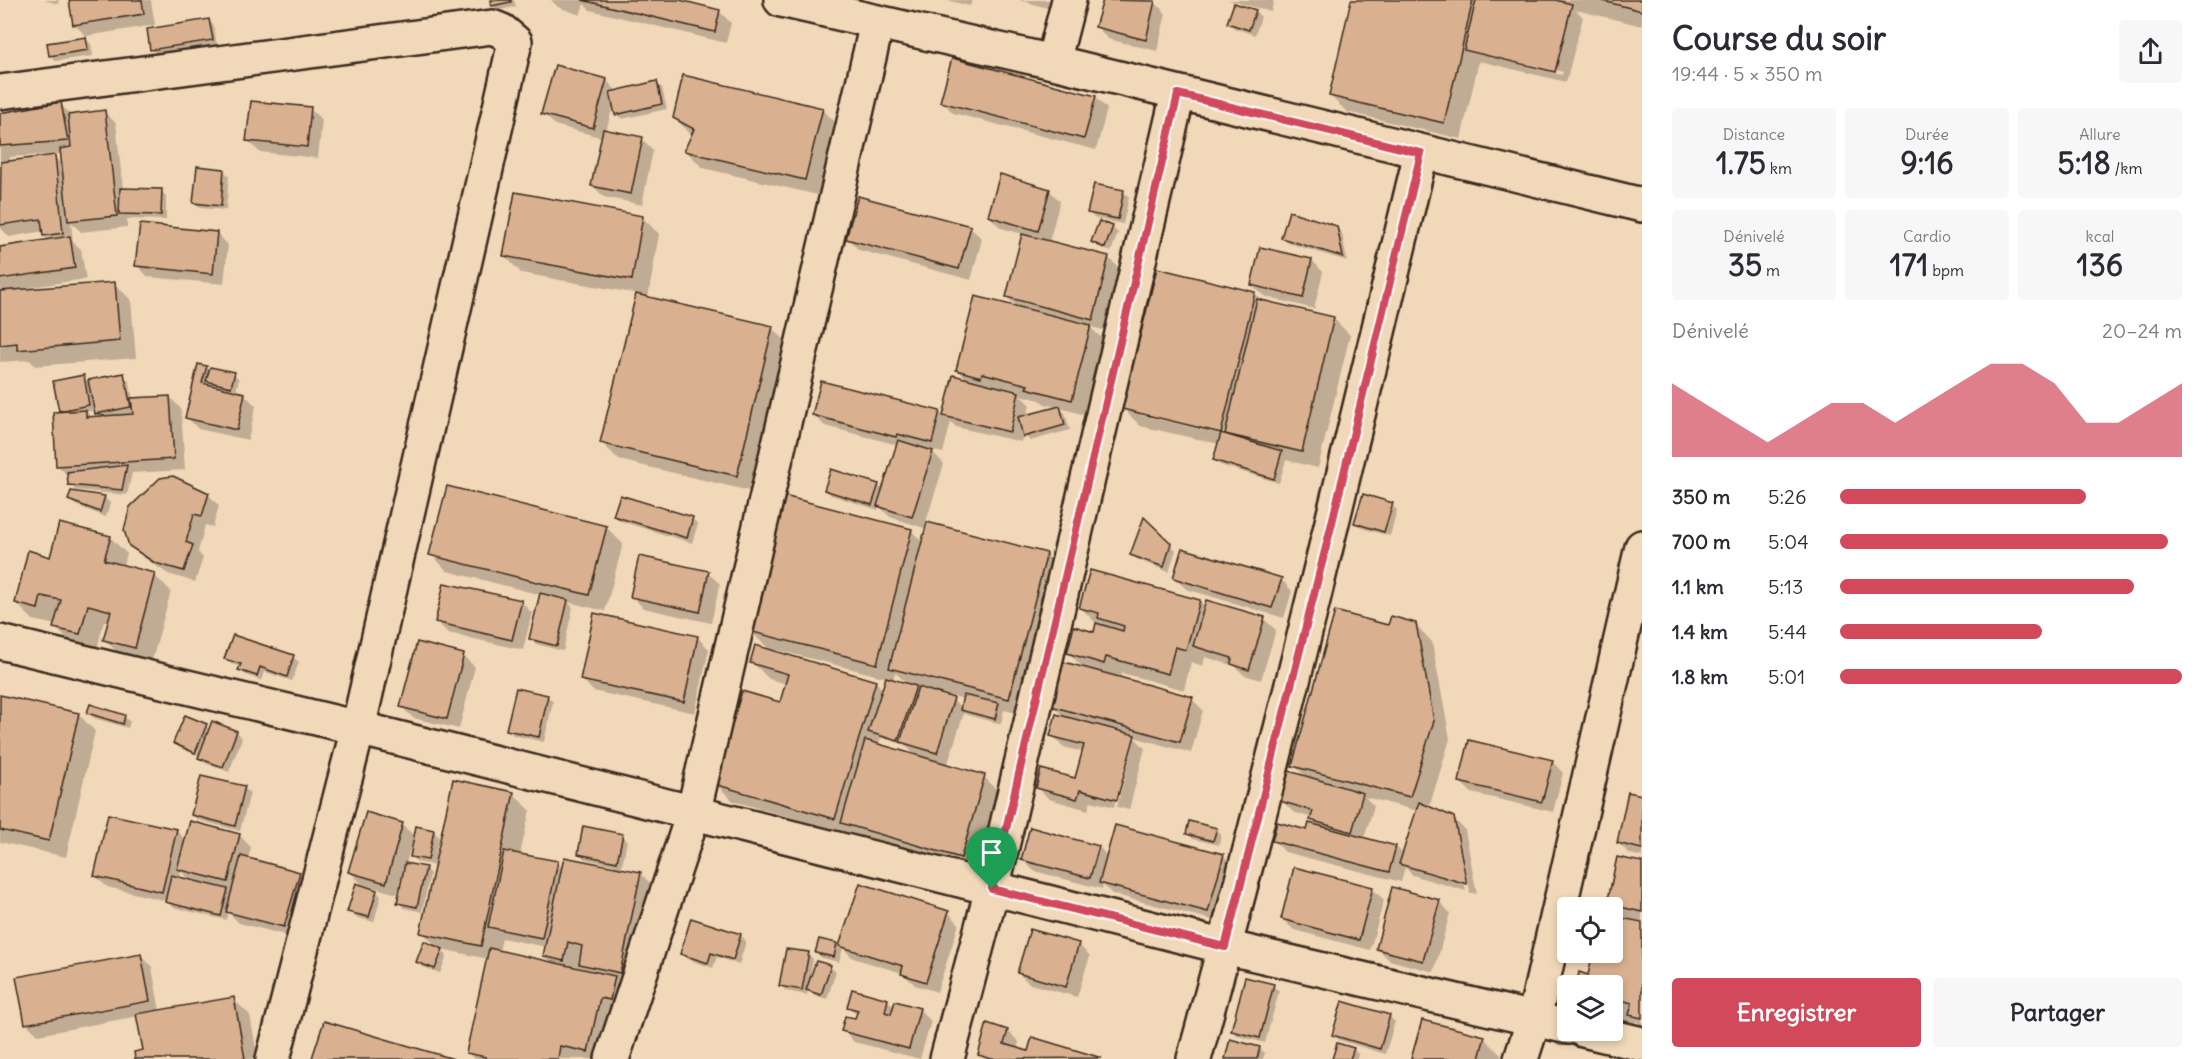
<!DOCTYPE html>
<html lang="fr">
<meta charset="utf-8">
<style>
:root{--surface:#fff;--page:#f7f7f7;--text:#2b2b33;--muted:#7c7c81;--accent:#d1495b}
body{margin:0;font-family:Delius,sans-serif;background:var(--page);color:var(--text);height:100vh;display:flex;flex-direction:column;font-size:22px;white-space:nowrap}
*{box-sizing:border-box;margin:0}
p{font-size:20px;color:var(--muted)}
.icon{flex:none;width:33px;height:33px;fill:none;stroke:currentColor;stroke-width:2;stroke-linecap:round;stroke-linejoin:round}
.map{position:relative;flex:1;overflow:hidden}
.side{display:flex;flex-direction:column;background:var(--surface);width:570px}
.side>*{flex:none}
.tools{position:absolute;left:1557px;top:897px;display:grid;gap:12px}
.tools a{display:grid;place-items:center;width:66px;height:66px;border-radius:6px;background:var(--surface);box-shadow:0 3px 9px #0003;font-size:30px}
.pin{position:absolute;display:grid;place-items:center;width:51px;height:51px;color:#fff;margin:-62px -26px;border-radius:50% 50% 50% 0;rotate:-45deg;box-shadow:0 0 6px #0007}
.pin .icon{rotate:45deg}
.round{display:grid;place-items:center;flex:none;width:63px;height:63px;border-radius:6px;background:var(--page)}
.summary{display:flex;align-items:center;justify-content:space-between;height:102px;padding:0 30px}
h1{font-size:33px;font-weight:700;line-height:45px}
.metrics{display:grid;grid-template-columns:repeat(3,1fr);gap:9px;height:102px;padding:6px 30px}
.metrics div{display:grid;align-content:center;border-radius:6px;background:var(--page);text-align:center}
.metrics b{font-size:30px;font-weight:700}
.metrics small{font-size:16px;font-weight:400}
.metrics p{font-size:16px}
.chart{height:168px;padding:12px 30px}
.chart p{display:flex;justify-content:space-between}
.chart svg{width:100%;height:108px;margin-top:6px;fill:var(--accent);opacity:.7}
.button{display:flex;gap:12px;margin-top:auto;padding:12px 30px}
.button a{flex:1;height:69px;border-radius:6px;background:var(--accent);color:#fff;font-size:24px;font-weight:700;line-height:69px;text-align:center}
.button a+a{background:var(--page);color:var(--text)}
ul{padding:0 30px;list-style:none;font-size:20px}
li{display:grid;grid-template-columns:96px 72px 1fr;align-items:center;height:45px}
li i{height:15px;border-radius:8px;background:var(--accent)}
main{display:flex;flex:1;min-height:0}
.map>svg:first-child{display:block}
</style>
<main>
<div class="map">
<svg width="1642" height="1059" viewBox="0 0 1642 1059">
<rect width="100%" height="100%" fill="#f1d8b9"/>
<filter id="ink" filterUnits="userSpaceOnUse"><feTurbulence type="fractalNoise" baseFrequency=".0167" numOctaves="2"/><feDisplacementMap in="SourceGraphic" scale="12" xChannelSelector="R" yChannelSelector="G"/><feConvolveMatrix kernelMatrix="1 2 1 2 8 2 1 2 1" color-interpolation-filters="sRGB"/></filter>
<g filter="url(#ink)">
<g fill="#0003" fill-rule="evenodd">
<polygon points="44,0 59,0 58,4"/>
<polygon points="71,0 151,0 155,25 86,36 74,24"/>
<polygon points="492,0 514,0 516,7 498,10 492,5"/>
<polygon points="551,0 673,0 719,11 731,23 726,43 590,10 584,4 580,15 558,7"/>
<polygon points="946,0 972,0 970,6"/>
<polygon points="1019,0 1054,0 1051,9"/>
<polygon points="1104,0 1146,0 1155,2 1166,14 1157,51 1108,39 1097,27"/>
<polygon points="1227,0 1274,0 1271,12 1240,3 1238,1 1237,2"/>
<path d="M1353 0H1642V26L1576 10 1583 17 1566 82 1479 61 1461 139 1347 112 1330 96ZM1481 52 1563 72 1562 75 1481 55Z"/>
<polygon points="1255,11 1261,17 1255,35 1234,28 1229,23"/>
<polygon points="209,21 214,26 217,45 157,55 151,49"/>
<polygon points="85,39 91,44 93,56 56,61 50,55"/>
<polygon points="606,80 617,91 657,83 662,88 667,109 622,119 616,114 614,103 606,131 642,139 653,150 642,205 604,197 592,185 603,138 555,125 543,113"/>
<polygon points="1095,97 1107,109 1096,150 953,113 942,101"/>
<path d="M60 104 72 116 104 112 116 123 123 190 161 191 166 196V220L127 219V227L81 232 71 222 73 242 81 249 86 279 25 288V291L114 283 131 300 136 358 35 366 30 360 0 362V247L1 248 49 241 44 236V231L9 237 0 227V115ZM62 154 63 165 54 156 9 162 10 157Z"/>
<polygon points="310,109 322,120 318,158 259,152 248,140"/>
<polygon points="822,109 839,126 822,196 703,168 686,151 692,136 675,118"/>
<polygon points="224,171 229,176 226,210 200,208 195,202"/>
<path d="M1049 190 1060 201 1049 242 1108 257 1120 269 1104 330 1090 327 1107 343 1089 416 1060 408 1065 413 1070 430 1030 441 1023 434 1021 442 956 427 951 422 943 453 931 450 944 464 924 528 890 517 879 506 878 510 831 495 826 489 878 485 883 490 898 445 825 426 813 415 939 412 944 417 954 377 969 381 958 370 1019 309 1007 297 1023 234 1001 228 989 216ZM1020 395 1040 400 1045 404 1059 408 1027 416 1030 405Z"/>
<polygon points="1123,191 1129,197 1123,224 1094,218 1089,212"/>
<polygon points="642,217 659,234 648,298 772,328 789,344 754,492 619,460 602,443 638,294 521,273 505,256"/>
<polygon points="970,227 982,239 971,280 859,250 848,239"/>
<polygon points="1112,227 1118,233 1111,252 1098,247 1093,242"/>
<polygon points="1336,227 1342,233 1347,261 1288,243 1283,238"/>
<polygon points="217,233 228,245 224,284 148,277 137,265"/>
<polygon points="1312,260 1323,272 1314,309 1264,296 1252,285"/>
<path d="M1255 293 1263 302 1334 319 1350 335 1318 468 1286 460 1279 483 1220 465 1214 459 1219 444 1140 426 1124 409ZM1141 412 1228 433V436L1141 415Z"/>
<polygon points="206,367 210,371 234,374 239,379 236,392 244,394 256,406 248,440 198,429 187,417"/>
<path d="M123 375 129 381 133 399 170 397 181 409 185 470 132 473 127 495 75 490 70 484 69 477 57 465 63 413 61 410 83 377 88 382ZM96 410 101 418H93L86 412Z"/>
<polygon points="208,494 219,506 213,527 205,525 198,552 203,558 195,582 168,574 143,557 131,545"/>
<polygon points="104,497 110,503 106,517 75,505 70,500"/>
<polygon points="1392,505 1397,510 1390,536 1361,528 1356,522"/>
<polygon points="615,516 692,519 698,524 692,543 620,521"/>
<polygon points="1145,519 1176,550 1169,572 1138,560 1132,555"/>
<polygon points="606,527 623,544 605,611 568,602 573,607 563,651 536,644 530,639 541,595 447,571 431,554"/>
<path d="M911 530 923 543 1046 555 1063 572 1026 715 1004 710 1001 724 967 715 964 713 947 766 984 777 1001 794 978 873 859 839 853 833 852 835 733 801 716 784 781 704 787 684 769 679 752 662 771 651 750 631ZM777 650 887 678 883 690 876 682 776 653ZM895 672 908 685 893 681ZM940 693 964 699 962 708 953 700 940 696ZM881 738 904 744 917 757 878 746Z"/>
<polygon points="110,537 127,554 123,567 154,575 171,591 151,664 122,657 105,640 109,623 104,621 97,650 72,644 55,627 56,625 33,620 16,603 51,558"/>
<polygon points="708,573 720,584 711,623 643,608 632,596"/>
<polygon points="1174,577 1281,579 1292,591 1284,618 1186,589"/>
<polygon points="521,601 532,613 523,650 448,633 437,622"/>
<polygon points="1200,601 1206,607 1264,619 1276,630 1261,680 1244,675 1235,666 1205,657 1203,666 1191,662 1184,690 1122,673 1121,679 1192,699 1203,710 1191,753 1134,737 1145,748 1129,810 1117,807 1134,742 1131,742 1114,807 1091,801 1088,810 1049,799 1038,788 1076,780 1083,752 1063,747 1052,736 1065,718 1053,706 1085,669 1068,653 1095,634 1097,624 1081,608"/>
<path d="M1415 624 1432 642 1450 739 1429 808 1453 818 1465 830 1477 894 1468 892 1470 891 1456 823H1453L1466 891 1412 875 1405 867 1401 882 1285 852 1274 841 1308 832 1319 827 1312 820V818L1293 812 1281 800 1306 777 1294 765 1389 627ZM1365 797 1418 811 1404 855 1396 847 1364 839 1374 806Z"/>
<polygon points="697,637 709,649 695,713 593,691 582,679"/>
<polygon points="463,656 475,667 459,729 413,718 401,706"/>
<polygon points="293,657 299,662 292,681 265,672 262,681 246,675 240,670 241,667 231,664 226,659"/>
<polygon points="0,696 78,714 95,731 66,857 0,842"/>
<polygon points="547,696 553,702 544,742 513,735 508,729"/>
<polygon points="89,713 124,716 130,722 128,728 94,718"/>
<polygon points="213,723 237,732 242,738 229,772 205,763 199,756 180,748 175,743 206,726 210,730"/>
<polygon points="1552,761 1563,773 1553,812 1472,793 1460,782"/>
<polygon points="244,788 250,793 240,831 198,820 193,815"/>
<path d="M513 793 530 810 520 855 557 863 563 869 613 868 614 865 585 859 579 853 622 836 627 841 621 870 640 873 657 890 606 1059H474L467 1052 488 959 441 949 447 956 440 973 423 967 418 961 439 949 422 932 436 866 417 862 411 857 414 843 412 842 406 864 425 868 430 874 422 912 404 908 399 902 402 884H400L397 894 362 884 350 872 402 824 415 837 434 831 439 837 436 851 439 852ZM502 938 546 947 545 956 552 963 499 952Z"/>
<polygon points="1642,796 1642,857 1630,854 1618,843"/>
<polygon points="1031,829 1099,847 1108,857 1223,855 1235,867 1220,922 1112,894 1103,885 1102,889 1034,871 1022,859"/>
<polygon points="1216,829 1221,835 1219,845 1193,839 1187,833"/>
<path d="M176 830 186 841 239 835 251 847 248 859 299 873 310 885 296 938 239 923 228 912 226 920 172 907 167 901 107 887 95 876ZM181 871 191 882 179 879Z"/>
<polygon points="1642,864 1642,1026 1636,1021 1634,1029 1612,1024 1612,986 1589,976 1612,952 1625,920 1609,904"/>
<polygon points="861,885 948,912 959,924 937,992 915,985 902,973 853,958 843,948 839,962 822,958 817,953 837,944 840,948"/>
<polygon points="1372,888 1384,900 1370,950 1294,930 1282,919"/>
<polygon points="376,891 381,896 374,922 355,917 349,911"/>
<polygon points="1439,901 1450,913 1434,972 1389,960 1377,948"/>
<polygon points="692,920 741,935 746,941 739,965 717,957 713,968 687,959 682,954"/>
<polygon points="1078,944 1090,956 1077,997 1030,984 1018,973"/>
<polygon points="808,954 813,959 810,977 830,967 836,972 827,999 814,995 808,989 807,995 786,991 781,985"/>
<polygon points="141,955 152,967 160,1011 233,999 250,1015 258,1059 136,1059 145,1052 138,1016 38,1035 26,1023"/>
<polygon points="1273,986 1279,991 1265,1043 1238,1036 1233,1030"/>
<polygon points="887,1000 895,1007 919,1009 931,1021 920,1059 854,1042 843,1030 856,1020 858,1016 849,1007"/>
<polygon points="1389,1016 1395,1022 1385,1054 1339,1040 1333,1034"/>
<polygon points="1008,1031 1019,1042 1017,1049 1029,1053 1033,1038 1100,1059 984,1059 980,1054"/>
<polygon points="1484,1038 1501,1055 1500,1059 1413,1059"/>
<polygon points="1259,1048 1265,1053 1263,1059 1227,1059"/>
<polygon points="1353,1049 1358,1054 1357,1059 1334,1059"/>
</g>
<g fill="#d9b190" stroke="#3b2a1e" stroke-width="1.5">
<polygon points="69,0 142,0 144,14 73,25"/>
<polygon points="491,0 511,0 511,2 491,6"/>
<polygon points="582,0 680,0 720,10 715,32"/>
<polygon points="1103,0 1155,1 1146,40 1095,27"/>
<polygon points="1351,0 1473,0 1444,123 1329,96"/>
<polygon points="1476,0 1555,0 1572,4 1555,72 1464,50"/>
<polygon points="1599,0 1642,0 1642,11"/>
<polygon points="1234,3 1256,10 1249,30 1227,23"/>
<polygon points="209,19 213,40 150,50 147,29"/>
<polygon points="86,37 88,50 49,56 47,43"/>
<polygon points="952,58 1096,96 1084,139 940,102"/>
<polygon points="555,65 607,79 593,128 541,114"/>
<polygon points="683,75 823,108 805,180 684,151 694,129 673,118"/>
<polygon points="657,81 662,104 615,115 610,92"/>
<polygon points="251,101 311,107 307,147 246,141"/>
<polygon points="61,102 68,141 0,146 0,113"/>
<polygon points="105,110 117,216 68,221 60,149 71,147 68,115"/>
<polygon points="603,129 643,137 631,194 591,186"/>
<polygon points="55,155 63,233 43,236 41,219 0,225 1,162"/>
<polygon points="197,166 224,169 221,206 193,203"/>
<polygon points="1000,174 1050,189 1038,231 988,216"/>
<polygon points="1094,184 1124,190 1118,219 1087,213"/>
<polygon points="120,188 162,189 161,215 119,214"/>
<polygon points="515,192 643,216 632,280 503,256"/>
<polygon points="858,196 971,226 959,269 846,239"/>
<polygon points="1289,211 1337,226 1343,257 1281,238"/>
<polygon points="1099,221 1113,226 1105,248 1091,242"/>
<polygon points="140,224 217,232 213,274 135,266"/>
<polygon points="1022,234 1109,256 1093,320 1006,297"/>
<polygon points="70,236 75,268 0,279 0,247"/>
<polygon points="1260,247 1312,259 1303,298 1251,285"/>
<polygon points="1157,268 1255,292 1221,433 1122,409"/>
<polygon points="115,282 120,341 17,350 17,343 0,345 0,291"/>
<polygon points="636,294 773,326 737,476 600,443"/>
<polygon points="975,296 1091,325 1072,400 1026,388 1028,385 982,373 981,377 956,370"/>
<polygon points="1257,299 1334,317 1302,452 1225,434"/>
<polygon points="198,364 207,366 202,383 245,393 237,430 185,418"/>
<polygon points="210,367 235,372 231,387 206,381"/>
<polygon points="124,373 131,407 95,414 88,380"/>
<polygon points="84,375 89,405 59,411 53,381"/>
<polygon points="953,375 1019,392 1010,432 943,416"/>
<polygon points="821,381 940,411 932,443 897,434 896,437 812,415"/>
<polygon points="170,396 174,459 56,466 53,412 86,410 86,417 133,414 131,398"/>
<polygon points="1060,406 1065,425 1023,437 1018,417"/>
<polygon points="1221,433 1282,451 1274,479 1213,460"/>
<polygon points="898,440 933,451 912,517 877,506"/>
<polygon points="127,465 122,490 68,485 67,472"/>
<polygon points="831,469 879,484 872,505 824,490"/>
<polygon points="173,476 209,493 202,516 194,514 186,542 193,545 184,571 155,563 129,546 124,530 130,507 160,478"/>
<polygon points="447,486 607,526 589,595 429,555"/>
<polygon points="71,491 105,496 100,512 68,500"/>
<polygon points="1363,494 1393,503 1384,532 1354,523"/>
<polygon points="620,495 693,517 687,538 613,516"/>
<polygon points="784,496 912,529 877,664 749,631"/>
<polygon points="1144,517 1171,543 1164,567 1130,555"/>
<polygon points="927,522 1047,553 1009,699 889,668"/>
<polygon points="59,523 111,536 104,560 155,573 135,648 103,640 111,611 88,605 80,634 53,628 61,600 41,596 38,609 15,603 28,550 50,557"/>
<polygon points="1182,548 1282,578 1272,608 1173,578"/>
<polygon points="639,556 709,571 700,612 630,597"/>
<polygon points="1090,570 1200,600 1186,650 1175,647 1168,674 1106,657 1104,664 1067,653 1074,626 1094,632 1096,623 1123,631 1124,626 1098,618 1099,613 1079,608"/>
<polygon points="444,583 522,600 512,640 435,622"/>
<polygon points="540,593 568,600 557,646 529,639"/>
<polygon points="1206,600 1265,617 1249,670 1231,664 1232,658 1193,646"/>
<polygon points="1335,611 1388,625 1391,616 1416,623 1434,721 1410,797 1292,766"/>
<polygon points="594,613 698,636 684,702 580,680"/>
<polygon points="233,635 294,655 287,677 260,667 257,676 238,670 241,664 224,659"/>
<polygon points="417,642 464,654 447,719 400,707"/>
<polygon points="755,645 876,681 835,819 714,784 742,691 780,702 788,674 750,663"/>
<polygon points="1064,662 1193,697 1180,742 1051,706"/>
<polygon points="886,677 916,686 898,741 868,732"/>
<polygon points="918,687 954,698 937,753 900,742"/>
<polygon points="516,688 548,695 539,737 506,730"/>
<polygon points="0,695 79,713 49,841 0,830"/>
<polygon points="963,695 999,703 995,719 960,710"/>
<polygon points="90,704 125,715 123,724 87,713"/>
<polygon points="1056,714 1135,735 1117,800 1080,790 1077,799 1036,788 1041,769 1075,778 1084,745 1050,736"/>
<polygon points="185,715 207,724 195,753 173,743"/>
<polygon points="212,721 237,731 223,767 198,758"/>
<polygon points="865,740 985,775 961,858 841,823"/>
<polygon points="1469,740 1553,760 1542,802 1459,782"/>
<polygon points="1289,771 1363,793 1352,832 1310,820 1313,811 1280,801"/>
<polygon points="201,776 245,786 235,826 191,815"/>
<polygon points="453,779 514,792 481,946 420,933"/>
<polygon points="1628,792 1642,795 1642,849 1617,843"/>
<polygon points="1419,802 1454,817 1467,884 1399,864"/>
<polygon points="366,812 403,823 386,883 348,872"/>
<polygon points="108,814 177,829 162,892 94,876"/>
<polygon points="190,821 240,834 228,882 177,869"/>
<polygon points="1189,821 1217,828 1213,841 1186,834"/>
<polygon points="1277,822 1307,830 1309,823 1396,846 1389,872 1272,841"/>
<polygon points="1115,825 1224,854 1208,912 1099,883"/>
<polygon points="416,826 434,830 428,860 410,857"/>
<polygon points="583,826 623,834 617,862 578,854"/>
<polygon points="1030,827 1099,846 1090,878 1021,860"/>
<polygon points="504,851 558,861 542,938 488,927"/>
<polygon points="241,856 300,872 284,927 226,912"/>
<polygon points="564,857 641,872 620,973 579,964 582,946 568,942 564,961 543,956"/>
<polygon points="1617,857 1642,862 1642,912 1607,904"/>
<polygon points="405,863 426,867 417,907 397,903"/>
<polygon points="1294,867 1373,887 1359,940 1281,919"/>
<polygon points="171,875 228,889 221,916 165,902"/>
<polygon points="356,883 377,890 369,917 347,912"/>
<polygon points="860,883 949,911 926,982 901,974 903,966 839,946"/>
<polygon points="1392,887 1440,900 1423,961 1376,949"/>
<polygon points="1612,916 1642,922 1642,1018 1629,1015 1632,1003 1621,1000 1618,1013 1612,1012 1612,986 1576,986 1579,972 1588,975 1593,952 1612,952"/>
<polygon points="691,918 741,934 733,960 711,953 708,963 680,954"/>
<polygon points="1030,929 1079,943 1066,987 1017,973"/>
<polygon points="819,939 837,943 834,957 815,953"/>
<polygon points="424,941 443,949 435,969 416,962"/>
<polygon points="489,948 615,976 610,1000 600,998 588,1052 560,1046 558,1059 485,1059 486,1057 466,1053"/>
<polygon points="786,949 809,952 802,990 779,986"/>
<polygon points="141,954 150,1001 25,1024 16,977"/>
<polygon points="816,961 831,965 821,995 806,990"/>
<polygon points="1245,977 1274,984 1260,1038 1231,1031"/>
<polygon points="852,989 888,999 885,1012 891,1014 895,1001 920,1008 909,1049 841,1031 845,1016 855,1018 858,1010 847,1007"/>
<polygon points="234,997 245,1059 135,1059 134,1052 143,1050 136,1014"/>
<polygon points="1342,1001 1390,1015 1380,1049 1332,1035"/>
<polygon points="1422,1020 1485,1036 1479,1059 1411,1059"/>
<polygon points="324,1021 454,1059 316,1059 312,1058"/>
<polygon points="987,1023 1008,1030 1004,1044 1028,1051 1032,1037 1102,1058 992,1059 978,1055"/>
<polygon points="1230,1039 1260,1047 1257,1059 1225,1059"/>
<polygon points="1337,1043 1354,1048 1350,1059 1332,1059"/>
</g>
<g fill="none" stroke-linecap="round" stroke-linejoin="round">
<defs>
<g id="minor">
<polyline points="781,0 1053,62 1642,205"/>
<polyline points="1053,62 1069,0"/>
<polyline points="0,92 492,27 502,31 515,42 358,728 273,1059"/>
<polyline points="0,642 358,728 1225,947 1568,1027"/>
<polyline points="1583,1030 1642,1044"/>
<polyline points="612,1059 693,814 877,23"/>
<polyline points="947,1059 992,889 1178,94"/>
<path d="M1194 1059C1277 759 1348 456 1421 153"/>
<polyline points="1521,1059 1534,1019 1642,547"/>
</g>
</defs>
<use href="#minor" stroke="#3b2a1e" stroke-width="38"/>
<use href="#minor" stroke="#f1d8b9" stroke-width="33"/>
</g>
</g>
<g fill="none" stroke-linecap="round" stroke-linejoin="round" filter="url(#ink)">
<defs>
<polygon id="route" points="1178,94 1421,153 1330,531 1225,947 992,889"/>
</defs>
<use href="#route" stroke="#fff" stroke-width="12"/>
<use href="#route" stroke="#d1495b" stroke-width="8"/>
</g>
</svg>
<div class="tools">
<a><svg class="icon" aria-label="locate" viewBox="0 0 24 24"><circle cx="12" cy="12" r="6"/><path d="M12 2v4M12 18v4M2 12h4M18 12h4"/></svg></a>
<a><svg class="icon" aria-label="layers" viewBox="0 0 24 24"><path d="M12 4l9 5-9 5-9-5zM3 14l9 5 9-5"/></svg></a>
</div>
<div class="pin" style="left:992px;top:889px;background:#1e9e55"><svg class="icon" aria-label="arrive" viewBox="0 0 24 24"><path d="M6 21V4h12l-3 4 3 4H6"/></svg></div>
</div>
<section class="side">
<div class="summary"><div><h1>Course du soir</h1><p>19:44 · 5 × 350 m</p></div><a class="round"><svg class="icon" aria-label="share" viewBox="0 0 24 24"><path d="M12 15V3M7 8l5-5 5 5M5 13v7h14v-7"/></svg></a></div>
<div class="metrics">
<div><p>Distance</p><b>1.75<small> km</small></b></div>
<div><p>Durée</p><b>9:16</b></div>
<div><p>Allure</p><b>5:18<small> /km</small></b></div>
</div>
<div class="metrics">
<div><p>Dénivelé</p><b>35<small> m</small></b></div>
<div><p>Cardio</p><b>171<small> bpm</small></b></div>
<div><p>kcal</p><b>136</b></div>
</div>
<div class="chart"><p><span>Dénivelé</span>20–24 m</p>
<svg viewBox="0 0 160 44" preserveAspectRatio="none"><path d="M0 44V14L10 22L20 30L30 38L40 30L50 22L60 22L70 30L80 22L90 14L100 6L110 6L120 14L130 30L140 30L150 22L160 14V44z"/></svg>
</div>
<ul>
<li><b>350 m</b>5:26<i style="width:72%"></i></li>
<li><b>700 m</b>5:04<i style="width:96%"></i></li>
<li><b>1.1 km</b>5:13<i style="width:86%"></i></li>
<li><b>1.4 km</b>5:44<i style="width:59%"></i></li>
<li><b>1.8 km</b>5:01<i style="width:100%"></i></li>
</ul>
<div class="button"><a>Enregistrer</a><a>Partager</a></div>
</section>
</main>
